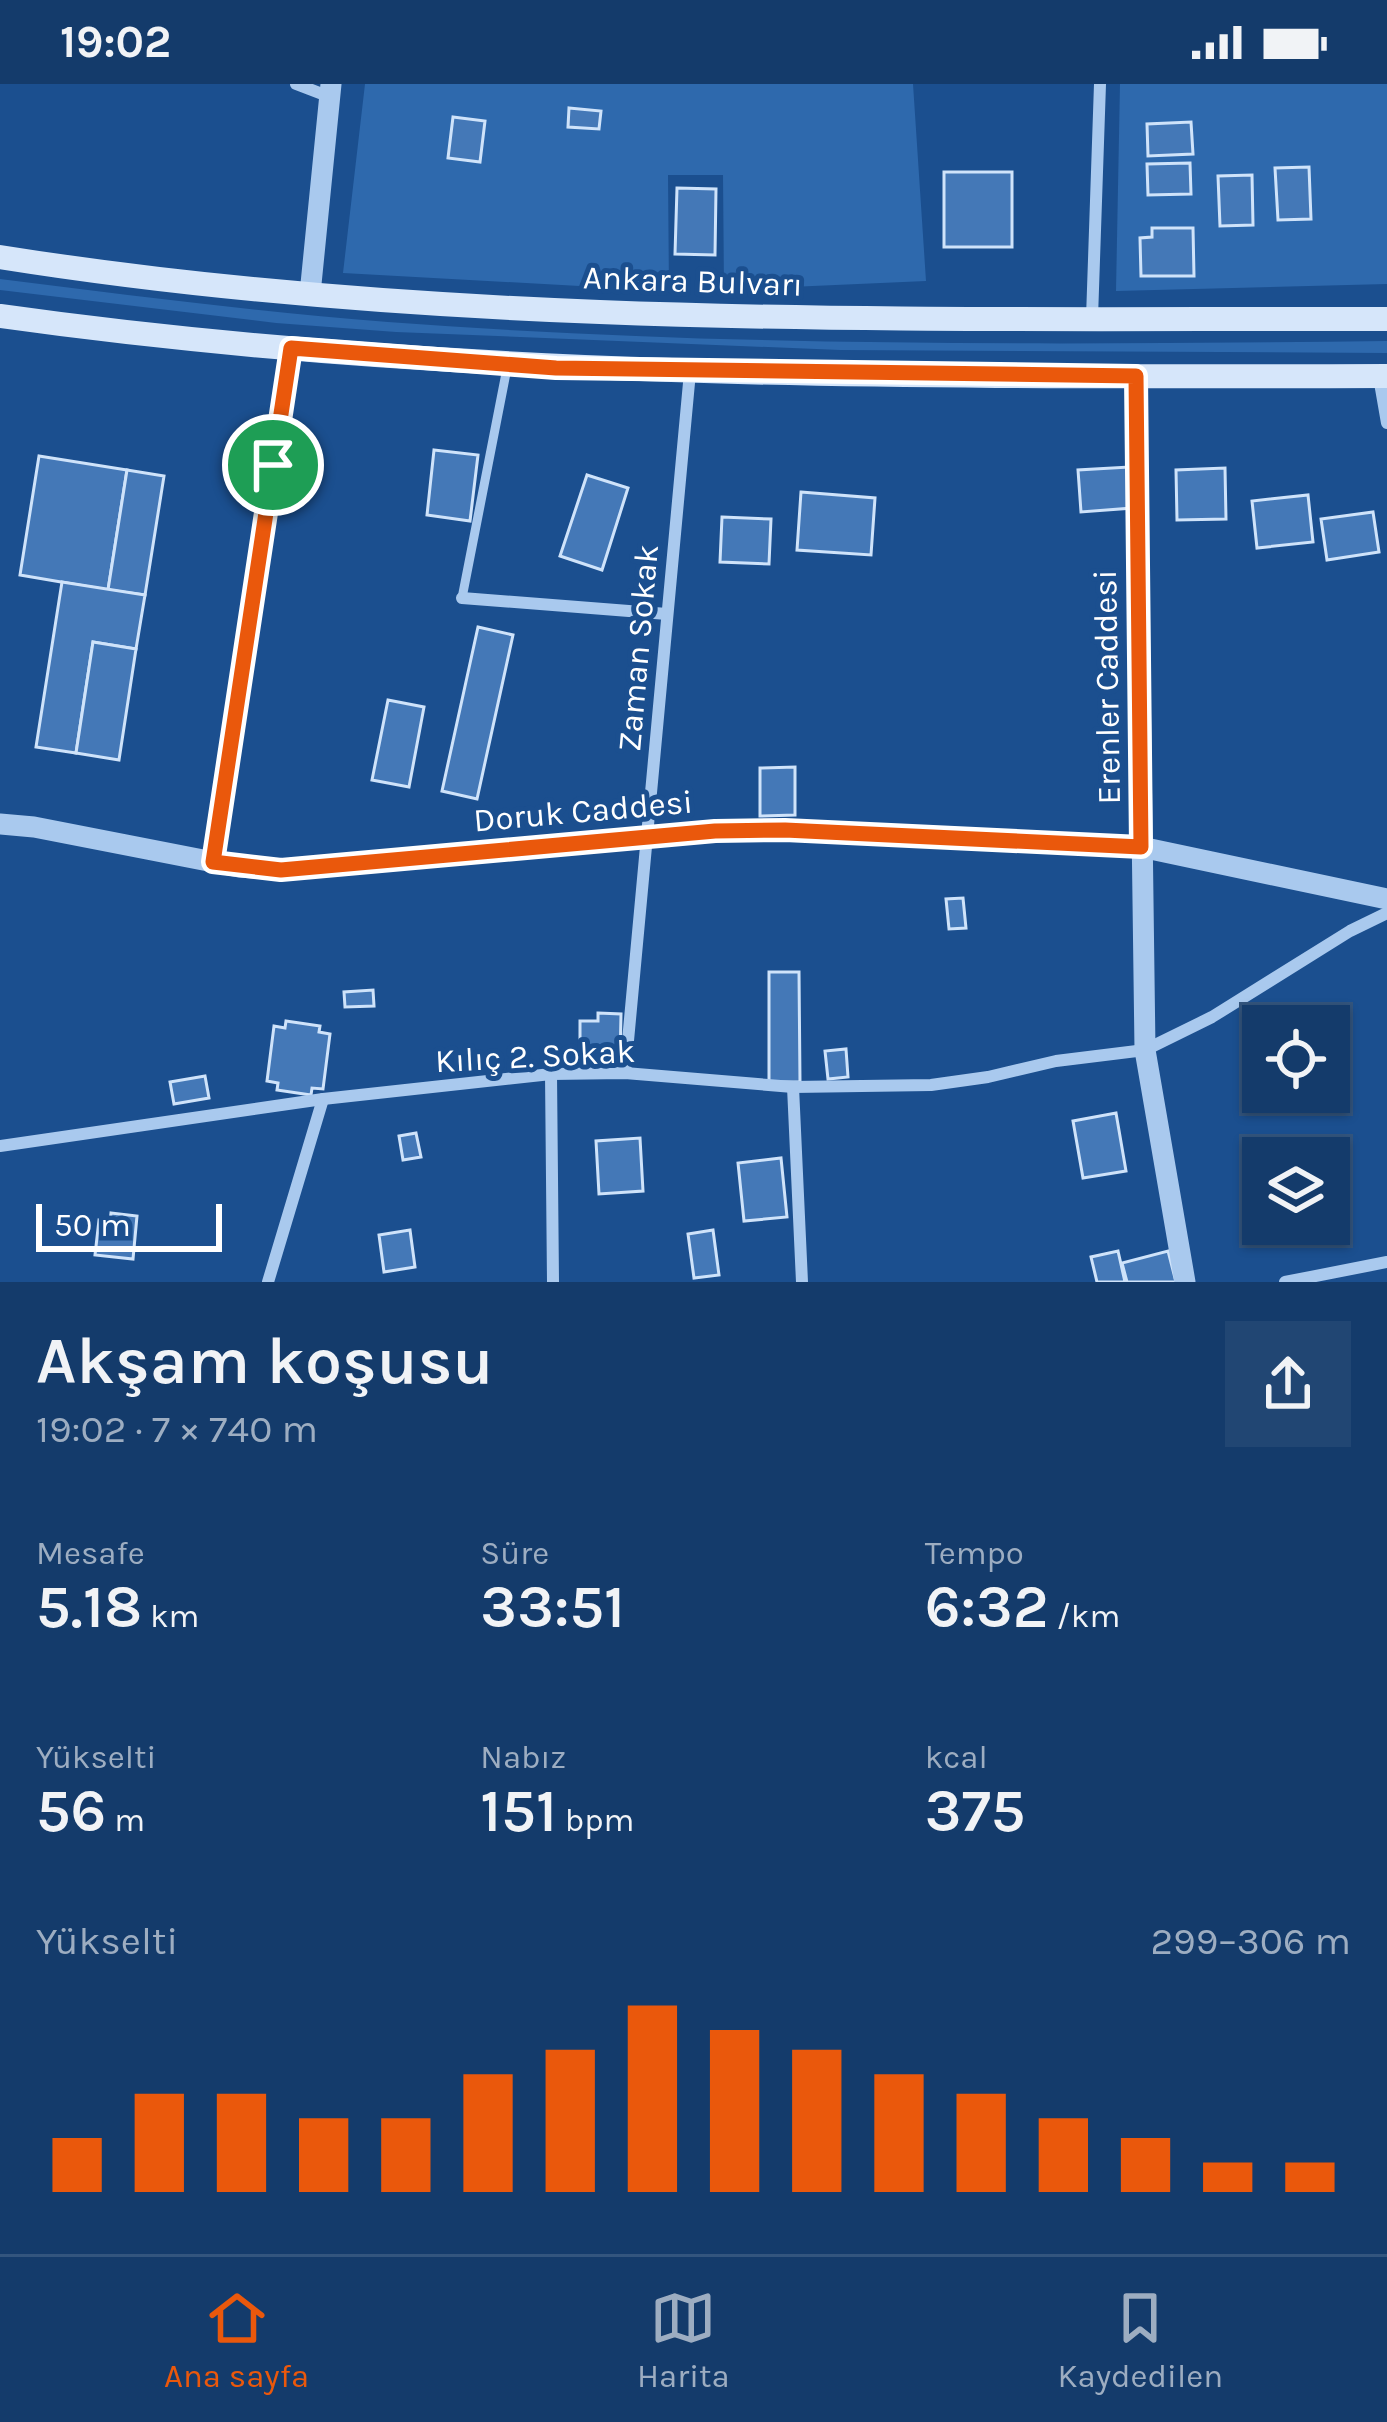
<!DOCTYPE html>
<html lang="tr">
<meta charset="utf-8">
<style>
:root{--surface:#143b6b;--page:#214673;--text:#f1f3f6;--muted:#9dadc1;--line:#33557e;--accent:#ea580c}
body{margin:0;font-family:Karla,sans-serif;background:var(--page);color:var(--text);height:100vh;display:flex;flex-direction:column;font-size:45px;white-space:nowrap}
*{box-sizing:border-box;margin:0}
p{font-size:39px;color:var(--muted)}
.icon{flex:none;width:66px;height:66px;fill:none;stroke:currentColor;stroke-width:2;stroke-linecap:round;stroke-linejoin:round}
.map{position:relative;height:1198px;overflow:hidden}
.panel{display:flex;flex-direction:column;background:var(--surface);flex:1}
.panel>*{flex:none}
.fabs{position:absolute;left:1242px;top:921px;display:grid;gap:24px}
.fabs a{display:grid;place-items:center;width:108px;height:108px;border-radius:0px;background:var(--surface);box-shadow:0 3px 9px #0004,0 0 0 3px var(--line);font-size:60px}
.scale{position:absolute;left:36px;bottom:30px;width:186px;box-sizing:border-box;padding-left:12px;border:6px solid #fff;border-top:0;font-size:33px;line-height:42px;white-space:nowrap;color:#fff;-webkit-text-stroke:9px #1b4f8f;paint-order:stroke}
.pin{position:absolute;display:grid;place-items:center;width:102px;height:102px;color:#fff;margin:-51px;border:6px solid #fff;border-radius:50%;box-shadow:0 3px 12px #0007}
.round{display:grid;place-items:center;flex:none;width:126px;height:126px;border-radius:0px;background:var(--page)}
.summary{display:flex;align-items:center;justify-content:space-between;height:204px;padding:0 36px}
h1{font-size:66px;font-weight:600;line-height:90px}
.stats{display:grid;grid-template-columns:repeat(3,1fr);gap:18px;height:204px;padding:12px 36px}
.stats div{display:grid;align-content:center}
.stats b{font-size:60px;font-weight:600}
.stats small{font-size:33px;font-weight:400}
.stats p{font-size:33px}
.chart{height:336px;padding:24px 36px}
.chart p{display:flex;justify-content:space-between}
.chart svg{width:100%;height:216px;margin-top:12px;stroke:var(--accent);stroke-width:6}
.status{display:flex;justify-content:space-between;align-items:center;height:84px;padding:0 60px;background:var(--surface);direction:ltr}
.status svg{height:33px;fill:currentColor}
.menu{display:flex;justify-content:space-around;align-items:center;height:168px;border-top:3px solid var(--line);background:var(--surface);font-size:33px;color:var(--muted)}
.menu a{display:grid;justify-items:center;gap:6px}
.menu .on{color:var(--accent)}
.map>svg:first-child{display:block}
</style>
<div class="status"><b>19:02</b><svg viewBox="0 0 49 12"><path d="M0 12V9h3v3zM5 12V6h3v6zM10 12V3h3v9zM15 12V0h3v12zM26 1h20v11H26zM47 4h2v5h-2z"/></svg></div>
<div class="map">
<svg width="1387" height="1198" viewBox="0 0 1387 1198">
<rect width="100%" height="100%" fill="#1b4f8f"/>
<g fill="#2e69ad">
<polygon points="365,0 913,0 926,197 724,206 723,91 668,91 669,207 343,189"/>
<polygon points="1120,0 1387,0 1387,200 1116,207"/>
<path d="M0 195C129 211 258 228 388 238 720 263 1054 261 1387 257V269L840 266 396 248 276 239 0 206Z"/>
</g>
<g fill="#4478b7" stroke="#cfe3fa" stroke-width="3">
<polygon points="569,24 601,27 599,45 568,43"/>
<polygon points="453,33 485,37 480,78 448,74"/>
<polygon points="1191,38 1193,70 1148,72 1147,40"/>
<polygon points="1190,79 1191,110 1148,111 1147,80"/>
<polygon points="1309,83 1311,135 1278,136 1275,84"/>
<rect x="944" y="88" width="68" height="75"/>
<polygon points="1252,91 1253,141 1220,142 1218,92"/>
<polygon points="677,104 716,105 715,171 675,170"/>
<polygon points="1152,144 1193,144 1194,192 1141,192 1140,154 1152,153"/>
<polygon points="434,366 478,371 470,437 427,431"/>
<polygon points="39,372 127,386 108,506 20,491"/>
<polygon points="1129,383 1132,424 1081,428 1078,386"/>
<polygon points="1225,384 1226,435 1177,436 1176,386"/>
<polygon points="127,386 164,392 145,511 108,506"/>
<polygon points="587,391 628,404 602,486 560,472"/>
<polygon points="801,408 875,414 871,471 797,466"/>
<polygon points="1308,411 1313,458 1257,464 1252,417"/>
<polygon points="1373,428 1379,468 1327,476 1321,435"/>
<polygon points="722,433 771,435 769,480 720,478"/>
<polygon points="62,498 145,511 136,565 93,558 76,669 36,663"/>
<polygon points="478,543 513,551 477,715 442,707"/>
<polygon points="93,558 136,565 119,676 76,669"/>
<polygon points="388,616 424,623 409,703 372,696"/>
<polygon points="795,683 795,731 760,732 760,684"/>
<polygon points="963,814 966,844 949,845 946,815"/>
<polygon points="769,888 799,888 800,998 769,998"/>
<polygon points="373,906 374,922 345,923 344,908"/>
<polygon points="598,929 621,930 620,977 580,976 580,937 598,937"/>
<polygon points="286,937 320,942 319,948 330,950 323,1005 312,1004 311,1011 277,1006 278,999 267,997 274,942 285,944"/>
<polygon points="846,965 848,993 828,995 825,967"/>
<polygon points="205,992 209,1014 174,1020 170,998"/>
<polygon points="1116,1029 1126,1087 1083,1094 1073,1037"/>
<polygon points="416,1049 421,1073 403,1076 399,1052"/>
<polygon points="640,1054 643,1107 599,1110 596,1057"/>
<polygon points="781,1074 787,1133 744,1137 738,1079"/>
<polygon points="111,1129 137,1132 133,1175 95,1171 99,1136 110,1138"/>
<polygon points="410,1146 415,1183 384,1188 379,1151"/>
<polygon points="713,1146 719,1191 694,1194 688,1150"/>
<polygon points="1118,1167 1125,1198 1097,1198 1091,1173"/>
<polygon points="1168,1167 1176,1198 1127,1198 1122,1179"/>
</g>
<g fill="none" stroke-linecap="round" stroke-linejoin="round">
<polyline stroke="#a9c9ee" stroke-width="9" points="462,514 507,284"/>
<g stroke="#a9c9ee" stroke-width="12">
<polyline points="296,0 330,13"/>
<polyline points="1092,234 1100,0"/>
<polyline points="1379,293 1387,339"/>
<polyline points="462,514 667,530"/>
<polyline points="213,778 291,264"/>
<polyline points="625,989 690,288"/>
<polyline points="551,990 553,1198"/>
<polyline points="793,1003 802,1198"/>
<polyline points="0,1062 323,1015 551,990 625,989 793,1003 931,1001 988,993 1056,977 1145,966 1212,933 1350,847 1387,829"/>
<polyline points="268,1198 323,1015"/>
<polyline points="1285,1198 1387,1178"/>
</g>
<g stroke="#a9c9ee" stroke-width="21">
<polyline points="310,210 331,0"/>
<polyline points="1136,292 1145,966 1185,1198"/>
<polyline points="0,740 34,743 239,783 281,786 715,747 786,746 1141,763 1387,815"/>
</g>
<g stroke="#d6e6fa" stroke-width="24">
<path d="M0 173C458 246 925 234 1387 235"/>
<path d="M0 232C460 297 924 293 1387 292"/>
</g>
</g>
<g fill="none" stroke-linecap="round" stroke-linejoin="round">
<defs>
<polygon id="route" points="291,264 556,284 1136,292 1141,763 785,746 715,747 281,786 213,778"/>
</defs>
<use href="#route" stroke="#fff" stroke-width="24"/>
<use href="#route" stroke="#ea580c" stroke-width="15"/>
</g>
<g text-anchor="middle" stroke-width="10" stroke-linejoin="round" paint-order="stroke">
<g font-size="33" fill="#fff" stroke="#1b4f8f">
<text transform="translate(693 196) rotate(2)" y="12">Ankara Bulvarı</text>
<text transform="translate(637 564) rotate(-85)" y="12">Zaman Sokak</text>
<text transform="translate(1106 603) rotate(-91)" y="12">Erenler Caddesi</text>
<text transform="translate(583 726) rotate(-5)" y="12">Doruk Caddesi</text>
<text transform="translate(535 971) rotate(-3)" y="12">Kılıç 2. Sokak</text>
</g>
</g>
</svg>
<div class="fabs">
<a><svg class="icon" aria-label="locate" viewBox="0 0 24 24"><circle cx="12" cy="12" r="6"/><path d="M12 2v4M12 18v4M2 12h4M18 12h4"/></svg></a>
<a><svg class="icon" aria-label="layers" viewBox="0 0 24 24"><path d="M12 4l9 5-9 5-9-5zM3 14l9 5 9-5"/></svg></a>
</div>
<div class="scale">50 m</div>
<div class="pin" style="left:273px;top:381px;background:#1e9e55"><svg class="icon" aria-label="arrive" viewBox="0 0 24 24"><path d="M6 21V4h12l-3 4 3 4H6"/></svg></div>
</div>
<section class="panel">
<div class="summary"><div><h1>Akşam koşusu</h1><p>19:02 · 7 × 740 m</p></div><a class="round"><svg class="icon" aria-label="share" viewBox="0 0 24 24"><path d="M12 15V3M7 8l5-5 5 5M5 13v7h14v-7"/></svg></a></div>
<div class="stats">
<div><p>Mesafe</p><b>5.18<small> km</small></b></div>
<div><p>Süre</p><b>33:51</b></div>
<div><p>Tempo</p><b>6:32<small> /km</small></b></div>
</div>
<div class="stats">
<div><p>Yükselti</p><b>56<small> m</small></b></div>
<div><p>Nabız</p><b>151<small> bpm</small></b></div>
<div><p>kcal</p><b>375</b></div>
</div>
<div class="chart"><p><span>Yükselti</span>299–306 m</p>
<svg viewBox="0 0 160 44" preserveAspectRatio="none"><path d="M5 44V33M15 44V24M25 44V24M35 44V29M45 44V29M55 44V20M65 44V15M75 44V6M85 44V11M95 44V15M105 44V20M115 44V24M125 44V29M135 44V33M145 44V38M155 44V38"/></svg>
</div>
</section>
<nav class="menu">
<a class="on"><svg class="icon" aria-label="home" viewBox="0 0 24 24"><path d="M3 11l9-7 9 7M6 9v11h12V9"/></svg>Ana sayfa</a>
<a><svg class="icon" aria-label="map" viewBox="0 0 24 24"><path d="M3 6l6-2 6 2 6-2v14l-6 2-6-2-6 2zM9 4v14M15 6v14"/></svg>Harita</a>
<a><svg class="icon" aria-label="saved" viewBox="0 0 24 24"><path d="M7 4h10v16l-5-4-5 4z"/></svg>Kaydedilen</a>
</nav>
